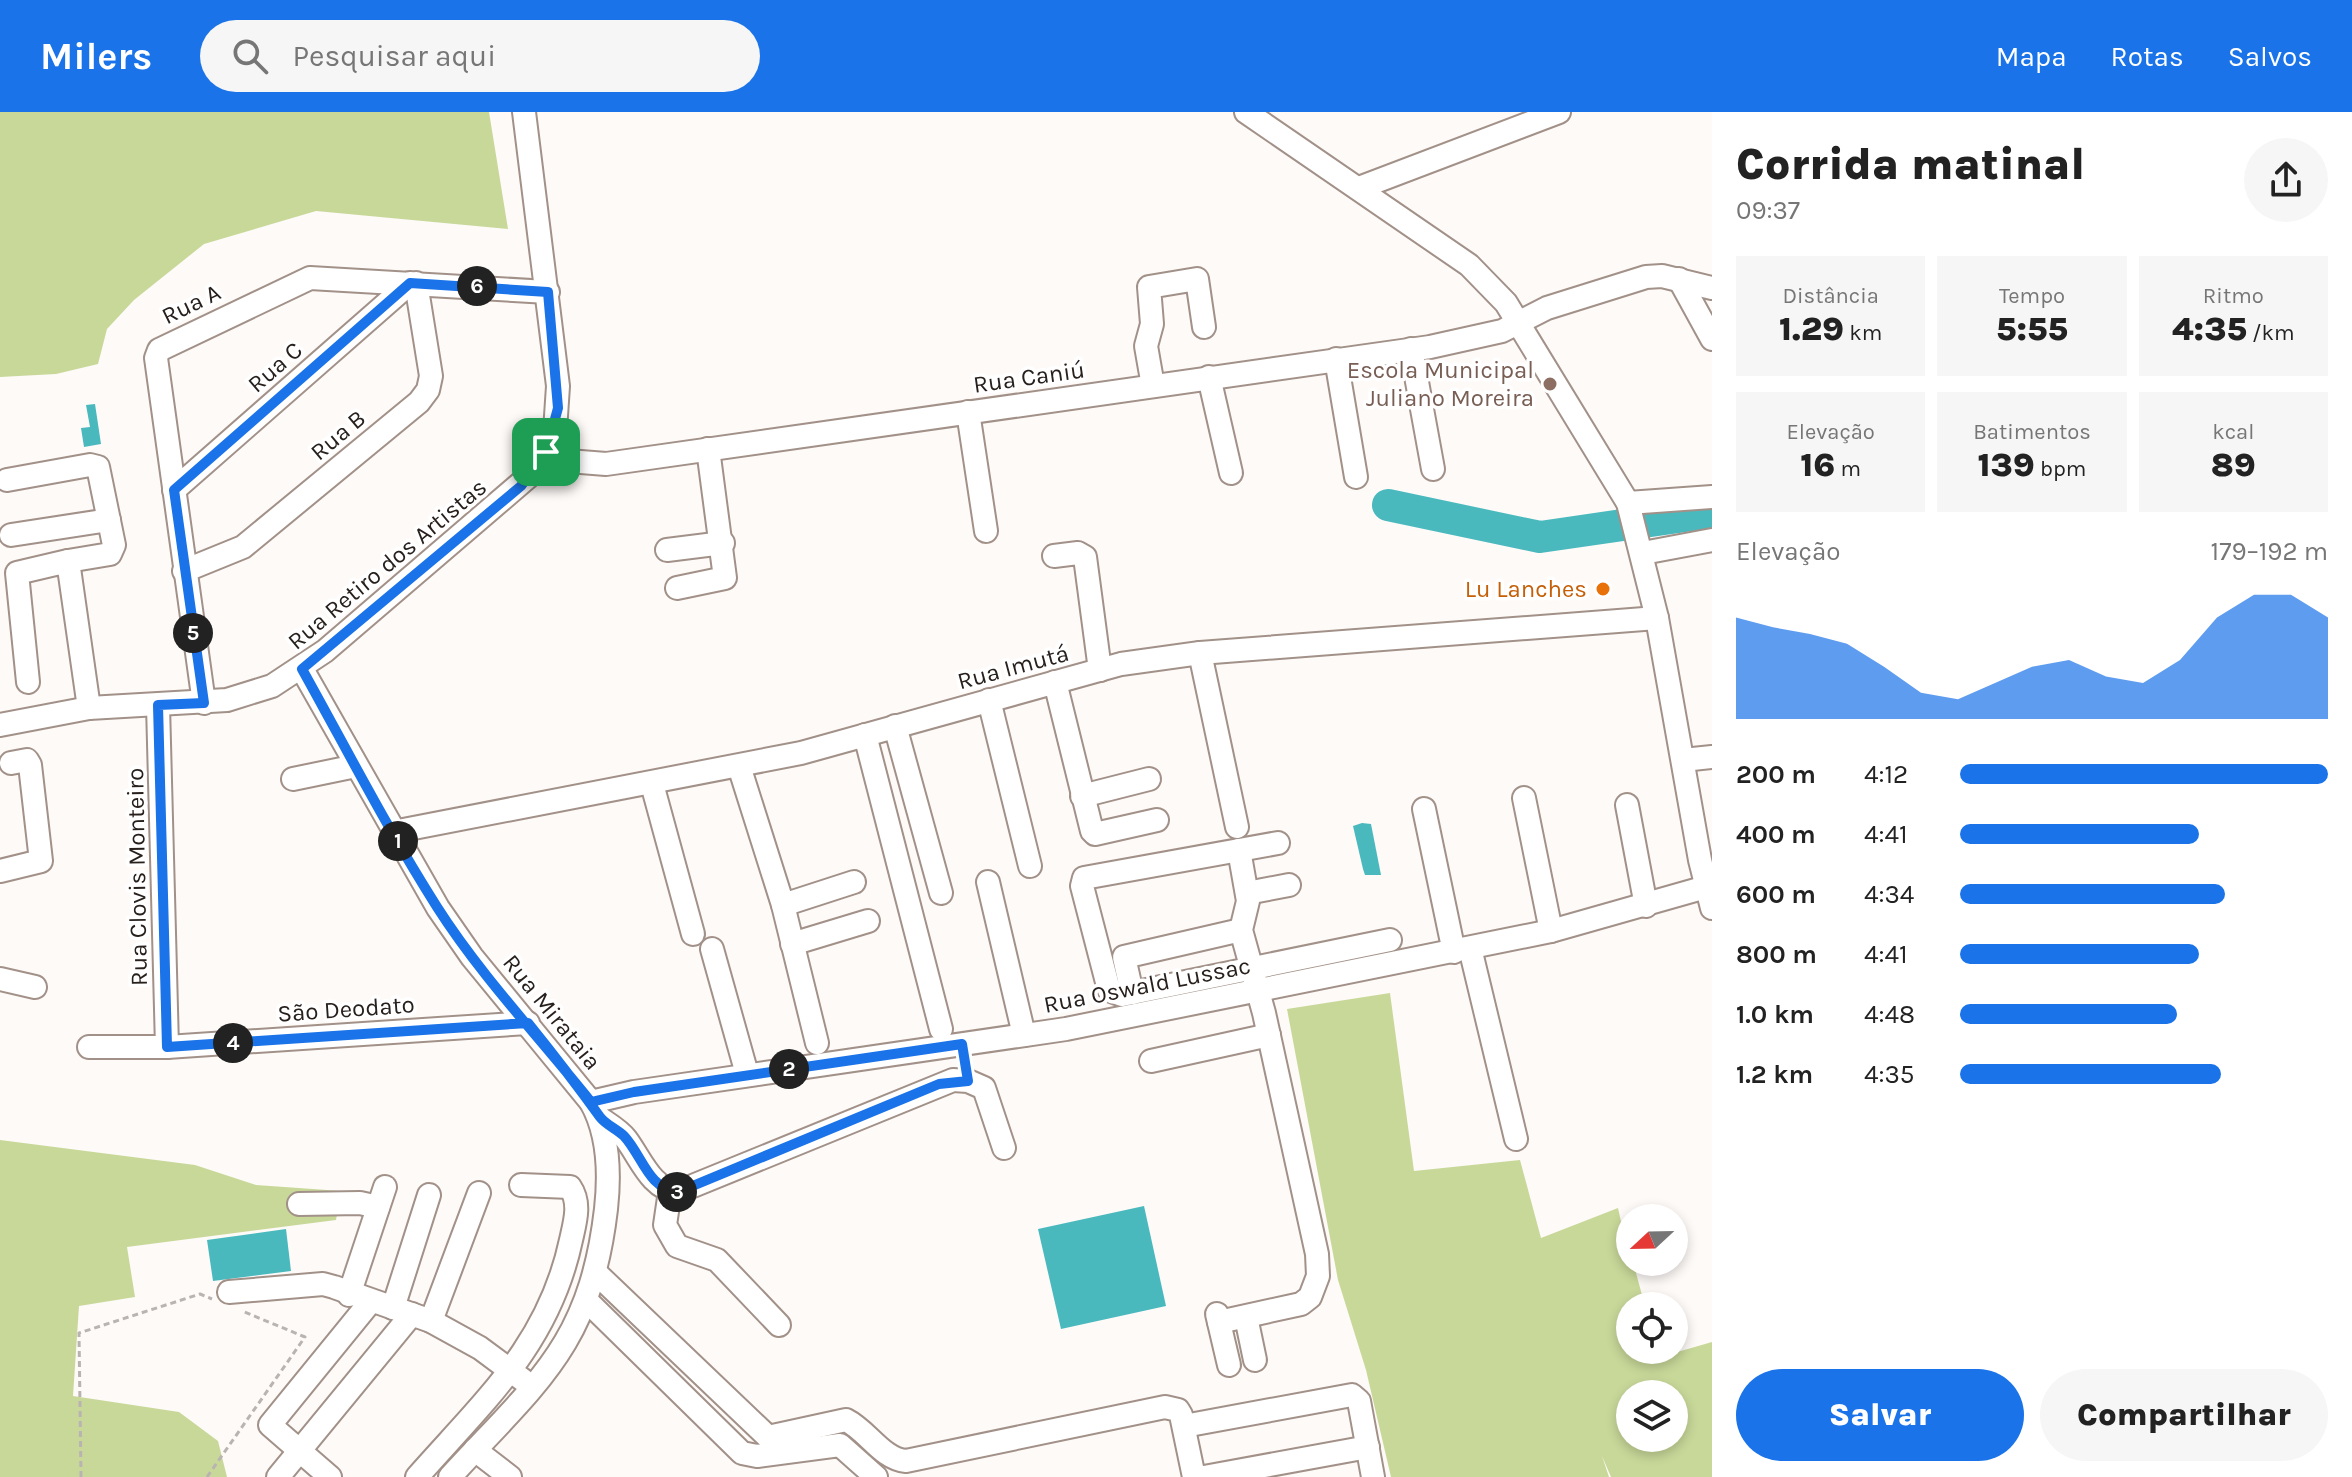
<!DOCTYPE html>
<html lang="pt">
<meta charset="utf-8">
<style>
:root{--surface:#fff;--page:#f6f6f6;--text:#222;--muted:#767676;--accent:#1a73e8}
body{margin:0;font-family:Karla,sans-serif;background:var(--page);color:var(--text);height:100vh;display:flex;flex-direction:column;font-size:30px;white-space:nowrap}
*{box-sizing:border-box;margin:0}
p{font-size:26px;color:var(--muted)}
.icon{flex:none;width:44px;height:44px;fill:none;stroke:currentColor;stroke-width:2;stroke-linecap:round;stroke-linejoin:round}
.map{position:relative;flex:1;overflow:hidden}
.panel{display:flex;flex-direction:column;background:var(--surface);width:640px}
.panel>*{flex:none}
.needle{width:52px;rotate:248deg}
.tools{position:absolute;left:1616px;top:1092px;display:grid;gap:16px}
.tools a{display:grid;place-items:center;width:72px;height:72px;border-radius:50%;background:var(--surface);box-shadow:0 4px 12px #0003;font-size:40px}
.pin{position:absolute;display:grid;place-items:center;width:68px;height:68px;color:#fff;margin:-34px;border-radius:16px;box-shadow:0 4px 12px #0006}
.km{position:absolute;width:40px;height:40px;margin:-20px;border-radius:50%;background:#222;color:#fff;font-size:22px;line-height:40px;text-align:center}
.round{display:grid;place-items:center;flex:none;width:84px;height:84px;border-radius:42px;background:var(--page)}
.headline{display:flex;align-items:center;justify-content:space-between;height:136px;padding:0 24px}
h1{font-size:44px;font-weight:800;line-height:60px}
.figures{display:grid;grid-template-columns:repeat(3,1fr);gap:12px;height:136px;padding:8px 24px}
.figures div{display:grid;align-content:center;border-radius:0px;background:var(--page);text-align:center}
.figures b{font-size:34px;font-weight:800}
.figures small{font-size:22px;font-weight:400}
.figures p{font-size:22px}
.chart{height:224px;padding:16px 24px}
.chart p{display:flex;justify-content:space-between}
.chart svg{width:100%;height:144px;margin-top:8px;fill:var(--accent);opacity:.7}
.primary-button{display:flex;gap:16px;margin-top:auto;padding:16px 24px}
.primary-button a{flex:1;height:92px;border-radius:48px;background:var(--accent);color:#fff;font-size:32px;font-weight:800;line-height:92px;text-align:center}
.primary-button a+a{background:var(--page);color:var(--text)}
ul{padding:0 24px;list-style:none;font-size:26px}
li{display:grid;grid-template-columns:128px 96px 1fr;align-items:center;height:60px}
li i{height:20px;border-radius:10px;background:var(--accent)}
header{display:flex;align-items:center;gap:48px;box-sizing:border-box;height:112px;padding:0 40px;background:var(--accent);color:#fff}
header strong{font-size:38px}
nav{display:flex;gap:44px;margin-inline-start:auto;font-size:28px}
.search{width:560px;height:72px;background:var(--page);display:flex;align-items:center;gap:20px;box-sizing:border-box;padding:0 28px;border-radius:44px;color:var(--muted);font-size:30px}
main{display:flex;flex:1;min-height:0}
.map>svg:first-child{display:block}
</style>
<header>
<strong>Milers</strong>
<div class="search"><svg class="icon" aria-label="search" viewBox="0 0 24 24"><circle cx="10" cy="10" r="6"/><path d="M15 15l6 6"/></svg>Pesquisar aqui</div>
<nav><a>Mapa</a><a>Rotas</a><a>Salvos</a></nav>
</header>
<main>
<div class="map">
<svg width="1712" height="1365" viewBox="0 0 1712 1365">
<rect width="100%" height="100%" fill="#fefaf8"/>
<g fill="#c8d899" fill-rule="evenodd">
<polygon points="0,0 489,0 508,117 316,99 204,132 134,188 107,217 98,252 56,262 0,265"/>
<path d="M1390 881 1414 1059 1520 1048 1541 1126 1618 1096 1630 1150H1633L1645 1194H1630V1238H1657L1660 1245 1712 1230V1365H1611L1602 1344 1609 1365H1391L1366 1258 1338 1168 1287 897ZM1674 1282V1326H1630V1282Z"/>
<polygon points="0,1028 195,1053 256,1073 341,1079 336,1108 127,1135 135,1185 79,1194 73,1284 179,1300 218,1329 227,1365 0,1365"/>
</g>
<g fill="#4ab9be">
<polygon points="95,292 101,332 84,335 81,316 90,315 86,293"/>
<polygon points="1362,711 1371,712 1381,763 1365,763 1363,757 1353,714"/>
<polygon points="1144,1094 1166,1194 1061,1217 1038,1117"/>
<polygon points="286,1117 291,1159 213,1169 207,1128"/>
</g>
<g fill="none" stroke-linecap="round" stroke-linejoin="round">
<polyline stroke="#4ab9be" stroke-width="32" points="1388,393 1540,425 1712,400"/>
<defs>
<g id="minor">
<polyline points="1246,0 1469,153 1506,191 1628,391 1657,506 1700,748 1712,796"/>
<polyline points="1359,76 1559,0"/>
<polyline points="1679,167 1712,227"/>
<polyline points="1411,237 1433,357"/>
<polyline points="1336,247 1356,365"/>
<polyline points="1209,265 1231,361"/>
<polyline points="1153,274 1146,234 1152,212 1149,175 1197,167 1204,215"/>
<polyline points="968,300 986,419"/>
<polyline points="546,340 568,349 606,352 1430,235 1502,219 1547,196 1646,165 1662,164 1712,176"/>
<polyline points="7,368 90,353 98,355 114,433 110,442 68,449"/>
<polyline points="174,378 410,171"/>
<polyline points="1628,391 1712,385"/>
<polyline points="11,423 109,408"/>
<polyline points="667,438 723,431"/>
<polyline points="1643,441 1712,428"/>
<polyline points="1054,444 1078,441 1085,445 1100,558"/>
<polyline points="184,459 243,435 419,290 428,278 431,264 416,171"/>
<polyline points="677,476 725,466 708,337"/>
<polyline points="1200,541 1237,715"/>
<path d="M302 557 438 796 472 845 591 990C609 1022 610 1061 606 1097 590 1234 537 1270 450 1365"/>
<polyline points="28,570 17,461 68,449 89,596"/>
<polyline points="1055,570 1092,719 1095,722 1157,708"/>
<polyline points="989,588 1030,754"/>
<polyline points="204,591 156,246 159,238 310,166 548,180"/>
<polyline points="158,593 167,935"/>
<polyline points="0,613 89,596 227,588 272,574 325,539 535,359 555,319 558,274 524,0"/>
<polyline points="895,614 941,781"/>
<polyline points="865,623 941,917"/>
<polyline points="1683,648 1712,645"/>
<polyline points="739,654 783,793 817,931"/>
<polyline points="293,667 356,654"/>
<polyline points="652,672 693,822"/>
<polyline points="1082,684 1149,667"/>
<polyline points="1524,686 1551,819"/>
<polyline points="1627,693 1646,794"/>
<polyline points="1424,697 1454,840"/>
<polyline points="393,720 801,641 1121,552 1200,541 1657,506"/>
<polyline points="1278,731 1084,766 1082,774 1109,878 1122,883 1390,828"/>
<polyline points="0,759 41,749 30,653 27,648 11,651"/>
<polyline points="988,770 1024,923"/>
<polyline points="1247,781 1289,773"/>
<polyline points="783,793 854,770"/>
<polyline points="792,832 868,809"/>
<polyline points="1470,836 1516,1027"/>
<polyline points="712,837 747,962"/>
<polyline points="0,867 35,875"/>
<polyline points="1132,881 1124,845 1241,818"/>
<polyline points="89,935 167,935 528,911"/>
<polyline points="1151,949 1269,923"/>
<polyline points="591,990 634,980 1066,917 1551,819 1706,775"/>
<path d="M601 1007C610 1013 620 1019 626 1027 641 1047 651 1077 678 1080L953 968 968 969 984 976 1004 1036"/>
<polyline points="670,1079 665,1113 677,1134 717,1148 779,1213"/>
<polyline points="299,1092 360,1091 378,1095"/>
<path d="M595 1160 768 1325 846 1308C868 1319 882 1347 906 1349L1165 1295 1178 1298 1181 1303 1194 1365"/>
<polyline points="229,1180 323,1172 334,1175 431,1209 480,1236 523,1268"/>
<polyline points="349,1183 385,1075"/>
<polyline points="587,1189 742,1341 757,1344 840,1333 876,1365"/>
<polyline points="393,1196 429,1083"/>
<polyline points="1217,1202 1229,1253"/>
<polyline points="1246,1205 1255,1248"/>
<polyline points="431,1209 479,1081"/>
<polyline points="1219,1210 1301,1192 1310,1185 1318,1164 1317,1142 1264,901 1241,818 1248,789 1239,738"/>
<polyline points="1184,1314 1352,1283 1359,1289 1373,1365"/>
<polyline points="475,1338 510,1365"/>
<polyline points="278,1365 412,1202"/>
<polyline points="330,1365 270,1313 371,1189"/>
<path d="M417 1365C484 1289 549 1232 571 1128 575 1110 581 1091 570 1075L521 1073"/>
<polyline points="1204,1365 1368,1335"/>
</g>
</defs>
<use href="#minor" stroke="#a29188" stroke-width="26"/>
<g stroke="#b9b4b1" stroke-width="3" stroke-dasharray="6 4" stroke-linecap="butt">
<polyline points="81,1365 79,1221 200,1182 212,1187"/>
<polyline points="207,1365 305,1225 242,1199"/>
</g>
<use href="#minor" stroke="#fff" stroke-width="22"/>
</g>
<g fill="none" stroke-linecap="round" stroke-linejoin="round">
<defs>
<path id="route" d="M546 340 521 374 302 557C346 636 388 718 437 795 481 864 540 926 591 990L634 980 962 932 968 969 939 972 678 1080C648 1077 642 1043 624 1024 617 1017 606 1013 600 1005 577 973 553 942 528 911L167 935 158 593 204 591 174 378 410 171 548 180 558 296 546 340"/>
</defs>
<use href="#route" stroke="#fff" stroke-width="16"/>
<use href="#route" stroke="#1a73e8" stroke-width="10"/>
</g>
<circle fill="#8d6e63" stroke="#fff" stroke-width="3" cx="1550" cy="272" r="8"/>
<circle fill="#e8710a" stroke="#fff" stroke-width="3" cx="1603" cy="477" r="8"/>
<g text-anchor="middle" stroke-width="7" stroke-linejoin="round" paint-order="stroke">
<g font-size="24" fill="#27201d" stroke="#fff">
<text transform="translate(191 192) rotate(-26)" y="8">Rua A</text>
<text transform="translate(275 255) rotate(-41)" y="8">Rua C</text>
<text transform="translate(1029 265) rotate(-8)" y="8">Rua Caniú</text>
<text transform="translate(338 323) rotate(-40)" y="8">Rua B</text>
<text transform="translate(387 452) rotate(-40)" y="8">Rua Retiro dos Artistas</text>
<text transform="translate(1013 555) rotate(-15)" y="8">Rua Imutá</text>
<text transform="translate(137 765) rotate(-91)" y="8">Rua Clovis Monteiro</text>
<text transform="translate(1147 873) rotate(-11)" y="8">Rua Oswald Lussac</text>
<text transform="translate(346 897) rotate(-4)" y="8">São Deodato</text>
<text transform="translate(552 900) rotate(51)" y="8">Rua Mirataia</text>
</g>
<g font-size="24" fill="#785e54" stroke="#fff" text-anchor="end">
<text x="1534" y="266">Escola Municipal<tspan x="1534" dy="28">Juliano Moreira</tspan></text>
</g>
<g font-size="24" fill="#c56008" stroke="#fff" text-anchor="end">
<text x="1587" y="485">Lu Lanches</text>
</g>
</g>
</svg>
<div class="tools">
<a><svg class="needle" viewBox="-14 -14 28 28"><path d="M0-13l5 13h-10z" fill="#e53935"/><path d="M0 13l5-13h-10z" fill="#767676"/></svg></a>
<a><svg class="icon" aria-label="locate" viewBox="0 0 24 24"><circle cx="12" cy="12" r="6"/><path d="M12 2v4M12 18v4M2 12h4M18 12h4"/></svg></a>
<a><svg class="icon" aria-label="layers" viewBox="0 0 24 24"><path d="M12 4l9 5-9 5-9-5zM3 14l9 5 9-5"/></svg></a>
</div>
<div class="pin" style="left:546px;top:340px;background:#1e9e55"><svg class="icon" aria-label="arrive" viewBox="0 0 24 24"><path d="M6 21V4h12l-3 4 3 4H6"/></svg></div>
<b class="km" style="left:398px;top:729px">1</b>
<b class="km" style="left:789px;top:957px">2</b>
<b class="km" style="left:677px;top:1080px">3</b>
<b class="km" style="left:233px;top:931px">4</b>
<b class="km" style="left:193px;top:521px">5</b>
<b class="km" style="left:477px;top:174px">6</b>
</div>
<section class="panel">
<div class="headline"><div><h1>Corrida matinal</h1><p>09:37</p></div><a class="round"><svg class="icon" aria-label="share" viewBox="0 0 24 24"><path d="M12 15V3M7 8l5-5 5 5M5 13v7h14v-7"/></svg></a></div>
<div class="figures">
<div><p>Distância</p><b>1.29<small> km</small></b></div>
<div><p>Tempo</p><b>5:55</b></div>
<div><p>Ritmo</p><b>4:35<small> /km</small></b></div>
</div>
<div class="figures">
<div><p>Elevação</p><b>16<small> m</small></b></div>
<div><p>Batimentos</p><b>139<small> bpm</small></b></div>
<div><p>kcal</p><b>89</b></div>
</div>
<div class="chart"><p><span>Elevação</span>179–192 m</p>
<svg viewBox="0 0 160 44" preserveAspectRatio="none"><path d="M0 44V13L10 16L20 18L30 21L40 28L50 36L60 38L70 33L80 28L90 26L100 31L110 33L120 26L130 13L140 6L150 6L160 13V44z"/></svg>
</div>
<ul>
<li><b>200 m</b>4:12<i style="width:100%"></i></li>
<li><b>400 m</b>4:41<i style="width:65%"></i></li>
<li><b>600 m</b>4:34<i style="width:72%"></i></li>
<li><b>800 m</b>4:41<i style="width:65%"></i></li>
<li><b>1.0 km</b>4:48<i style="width:59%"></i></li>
<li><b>1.2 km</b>4:35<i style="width:71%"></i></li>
</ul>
<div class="primary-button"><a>Salvar</a><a>Compartilhar</a></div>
</section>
</main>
